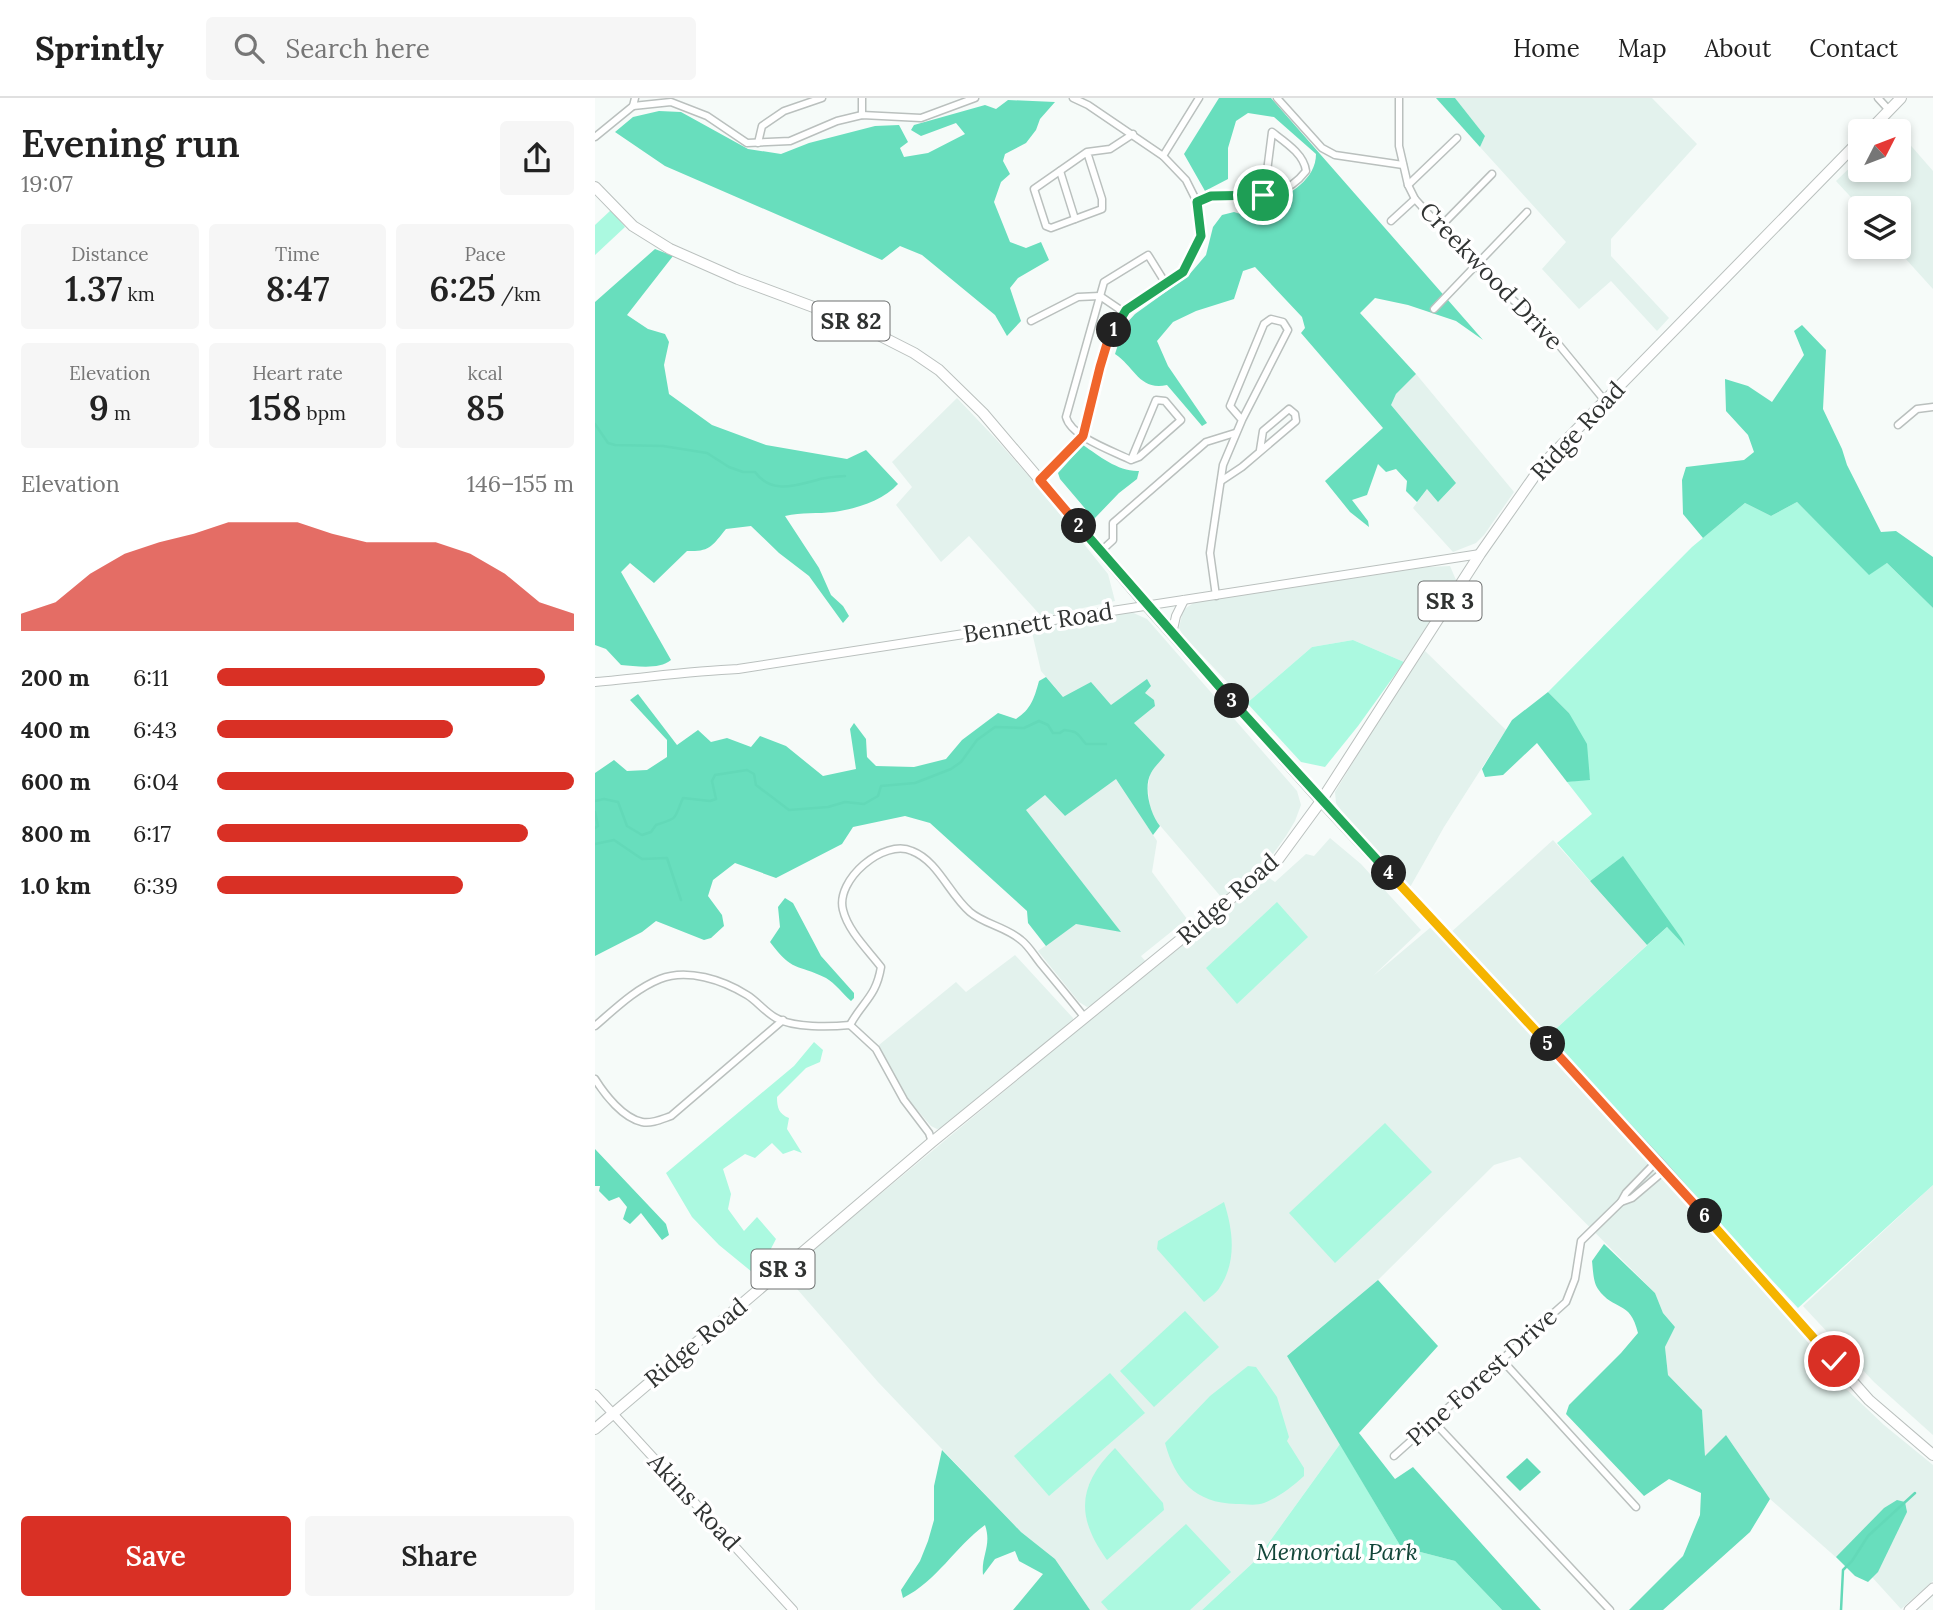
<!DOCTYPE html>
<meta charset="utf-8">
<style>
:root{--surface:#fff;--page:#f6f6f6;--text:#222;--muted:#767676;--line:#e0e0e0;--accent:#d93025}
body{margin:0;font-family:Lora,serif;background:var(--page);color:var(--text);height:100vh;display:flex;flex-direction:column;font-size:26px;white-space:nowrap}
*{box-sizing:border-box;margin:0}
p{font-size:23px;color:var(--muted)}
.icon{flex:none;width:38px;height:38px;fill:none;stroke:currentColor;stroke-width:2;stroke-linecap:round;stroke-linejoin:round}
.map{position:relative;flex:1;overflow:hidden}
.side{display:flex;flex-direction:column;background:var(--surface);width:595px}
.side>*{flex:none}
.needle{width:46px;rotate:48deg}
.buttons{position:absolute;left:1253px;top:21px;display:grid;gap:14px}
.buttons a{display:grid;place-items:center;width:63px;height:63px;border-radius:7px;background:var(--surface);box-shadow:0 4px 10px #0003;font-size:35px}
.pin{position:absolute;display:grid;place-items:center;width:60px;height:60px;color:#fff;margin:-30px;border:4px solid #fff;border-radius:50%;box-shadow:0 2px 7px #0007}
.km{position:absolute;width:35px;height:35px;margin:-18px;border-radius:50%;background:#222;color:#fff;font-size:19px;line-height:35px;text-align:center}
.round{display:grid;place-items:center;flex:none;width:74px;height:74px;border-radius:7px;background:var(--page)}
.headline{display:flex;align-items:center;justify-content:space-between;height:119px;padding:0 21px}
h1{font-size:38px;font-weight:600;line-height:52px}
.metrics{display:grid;grid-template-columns:repeat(3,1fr);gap:10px;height:119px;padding:7px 21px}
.metrics div{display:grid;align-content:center;border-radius:7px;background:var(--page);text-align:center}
.metrics b{font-size:35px;font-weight:600}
.metrics small{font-size:19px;font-weight:400}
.metrics p{font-size:19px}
.chart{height:196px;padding:14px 21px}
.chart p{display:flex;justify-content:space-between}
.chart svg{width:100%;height:126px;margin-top:7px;fill:var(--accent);opacity:.7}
.action{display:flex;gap:14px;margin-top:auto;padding:14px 21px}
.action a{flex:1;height:80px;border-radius:7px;background:var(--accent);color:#fff;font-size:28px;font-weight:600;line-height:80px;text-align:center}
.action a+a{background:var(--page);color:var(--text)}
ul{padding:0 21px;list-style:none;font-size:23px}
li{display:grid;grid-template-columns:112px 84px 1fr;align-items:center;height:52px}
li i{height:18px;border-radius:9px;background:var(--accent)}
header{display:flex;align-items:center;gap:42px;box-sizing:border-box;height:98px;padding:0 35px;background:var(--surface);border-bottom:2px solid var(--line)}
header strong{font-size:33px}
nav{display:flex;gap:38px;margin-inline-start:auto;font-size:24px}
.search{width:490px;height:63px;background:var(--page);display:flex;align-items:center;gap:18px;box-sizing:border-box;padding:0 24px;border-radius:7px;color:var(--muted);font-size:26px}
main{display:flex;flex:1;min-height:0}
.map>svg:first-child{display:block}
</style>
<header>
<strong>Sprintly</strong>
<div class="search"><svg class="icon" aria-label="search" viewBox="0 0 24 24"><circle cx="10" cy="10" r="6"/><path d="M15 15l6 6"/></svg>Search here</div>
<nav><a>Home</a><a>Map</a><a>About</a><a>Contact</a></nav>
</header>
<main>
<section class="side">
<div class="headline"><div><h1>Evening run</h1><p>19:07</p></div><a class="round"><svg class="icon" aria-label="share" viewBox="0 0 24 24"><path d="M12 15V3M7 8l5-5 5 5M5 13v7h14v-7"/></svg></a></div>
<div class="metrics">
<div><p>Distance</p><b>1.37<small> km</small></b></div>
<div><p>Time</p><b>8:47</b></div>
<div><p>Pace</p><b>6:25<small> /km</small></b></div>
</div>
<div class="metrics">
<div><p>Elevation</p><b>9<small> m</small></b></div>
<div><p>Heart rate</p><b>158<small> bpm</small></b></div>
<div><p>kcal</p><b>85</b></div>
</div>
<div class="chart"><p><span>Elevation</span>146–155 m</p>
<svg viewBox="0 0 160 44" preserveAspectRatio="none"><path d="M0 44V38L10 34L20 24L30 17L40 13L50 10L60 6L70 6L80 6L90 10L100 13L110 13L120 13L130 17L140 24L150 34L160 38V44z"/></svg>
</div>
<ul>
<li><b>200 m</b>6:11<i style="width:92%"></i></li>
<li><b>400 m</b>6:43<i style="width:66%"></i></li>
<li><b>600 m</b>6:04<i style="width:100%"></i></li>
<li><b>800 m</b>6:17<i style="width:87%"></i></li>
<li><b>1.0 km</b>6:39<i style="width:69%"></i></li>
</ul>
<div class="action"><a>Save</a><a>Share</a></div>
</section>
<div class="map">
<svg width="1338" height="1512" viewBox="0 0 1338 1512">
<rect width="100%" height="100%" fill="#f6fbf9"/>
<g fill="#e3f2ed">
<polygon points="860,0 1057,0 1102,46 1016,141 1016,158 1074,220 1062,233 1016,183 984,211 947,171 971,144 885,49 890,38"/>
<polygon points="1304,34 1338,73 1338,191 1300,149 1304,149 1304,110 1266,110 1241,83 1265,60 1265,72 1304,72"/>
<polygon points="821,276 919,394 889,437 881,445 858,454 818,410 832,391 795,307 801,296"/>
<polygon points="362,300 400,340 439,384 513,476 520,503 447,519 374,438 346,464 301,407 317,389 297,364"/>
<polygon points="855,468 861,482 809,564 758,542 717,549 652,605 587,536 584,530 588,512 600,504 832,469"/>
<polygon points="534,513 552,521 702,693 706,707 700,723 691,738 678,756 627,800 556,717 553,690 555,675 570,657 539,625 495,630 446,573 436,530"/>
<polygon points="830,553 911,632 849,729 814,791 749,717 741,705 740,694 794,605"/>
<polygon points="521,680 562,743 557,774 592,821 546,858 551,864 504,904 492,909 484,904 443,853 481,826 525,833 430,712 450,697 470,718"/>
<polygon points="735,740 766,766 826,832 778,878 836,829 1184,1208 1242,1274 1248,1288 1289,1327 1338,1367 1338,1483 1306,1511 1276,1478 1261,1477 1175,1401 1131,1337 1110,1359 1107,1312 1073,1277 1070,1249 1080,1229 1068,1215 1060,1195 925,1059 899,1067 783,1182 693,1257 745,1346 662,1461 607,1512 495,1512 460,1461 426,1434 283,1284 189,1176 496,921 673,779 680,784 711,756 719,758"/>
<polygon points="958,742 1052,847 951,940 854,836"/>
<polygon points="420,857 478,920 478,923 347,1030 342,1031 336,1028 312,1000 299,981 284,947 361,884 371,894"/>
<polygon points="1338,1087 1338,1337 1279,1284 1208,1208"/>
</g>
<g fill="#abf9e0">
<polygon points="16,112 30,129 0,157 0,127"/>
<polygon points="1202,404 1274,476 1292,465 1338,510 1338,1087 1203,1210 951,940 1072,829 1089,845 1027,759 995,783 962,745 997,716 972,684 995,681 974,615 953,594 1097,449 1150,405 1176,418"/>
<polygon points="758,542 809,564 763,628 730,669 706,664 652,605 717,549"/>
<polygon points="682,804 713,839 642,906 611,870"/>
<path d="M219 944 228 952 225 964 211 970 182 999C182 1010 184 1016 194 1020L192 1031 207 1055 199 1052 188 1056 177 1045 160 1060 150 1056 128 1071 136 1096 133 1111 149 1133 162 1119 181 1141 167 1168 157 1174 124 1147 97 1119 71 1075 199 968Z"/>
<polygon points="790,1025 837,1074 740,1165 694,1115"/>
<path d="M629 1104C638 1132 642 1163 625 1189 622 1195 614 1200 609 1204L562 1151 563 1143Z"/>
<polygon points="590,1213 624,1249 559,1309 525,1273"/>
<path d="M653 1268 661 1269 682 1299 694 1339 692 1343 709 1370V1378C697 1389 684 1399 669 1405 661 1408 650 1406 641 1406 600 1405 580 1382 570 1345L615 1298Z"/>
<polygon points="515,1275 550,1315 454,1398 419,1358"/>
<polygon points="745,1346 806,1449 860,1463 907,1512 607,1512 662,1461"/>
<path d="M520 1350 568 1405 569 1412 512 1462C481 1419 482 1388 520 1350Z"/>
<polygon points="591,1426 636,1474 595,1512 513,1512 506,1504"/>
</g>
<g fill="#68debd">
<path d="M624 0H676L888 242 861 223 813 207 780 200 765 215 821 276 801 296 796 307 861 385 843 404 832 391 822 404 811 393 812 383 801 371 791 374 783 366 772 397 757 402 773 423 774 429 755 414 730 383 788 330 706 235 710 230 707 219 660 169 648 173 639 201 601 213 578 224 562 243 573 268 612 325 607 328 572 287C544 293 540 269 520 256L529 228 540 216 593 178 611 157 618 129 627 117 639 114 649 117 672 114 675 105C695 96 721 81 721 56L679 19 653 15 641 23 633 50V81L610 93 589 56Z"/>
<polygon points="841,0 860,0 890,38 885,49"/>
<polygon points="413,2 460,4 445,21 441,32 431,45 410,56 408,63 415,76 406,84 399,104 415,144 431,150 446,144 454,162 423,180 415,190 426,223 412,238 400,217 327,157 305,148 287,162 70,68 20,34 38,19 64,13 86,14 153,51 186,56 214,45 280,28 304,27 313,44 305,50 309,59 333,55 370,36 361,25 326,38 316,32 319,27 390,7 401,11"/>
<path d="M60 151 78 158 32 217 53 231 70 236 74 244 69 267 74 296 117 327 171 347 252 361 271 352 303 386C289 402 261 411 239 414 222 416 207 414 190 418L224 470 236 497 248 508 254 518 248 525 214 478 184 455 156 428 131 431C117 448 115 454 92 453L59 485 35 465 26 474 76 562C64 572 41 568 26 567L11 551 0 547V204Z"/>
<polygon points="1207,227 1231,252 1228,311 1247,351 1252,367 1286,434 1301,433 1338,459 1338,510 1292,465 1274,477 1202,404 1176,418 1150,405 1108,440 1088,416 1087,382 1091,369 1149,362 1159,354 1153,337 1131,313 1130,281 1153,288 1177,304 1209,257 1199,233"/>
<path d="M488 347C504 358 524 374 544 373L542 381 524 395 499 421 465 381 463 375Z"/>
<path d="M451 579 468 599 496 584 516 607 552 581 556 588 550 595 559 602 560 608 539 625 570 657C566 663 559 669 556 675 548 689 555 716 565 728L558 737 521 681 470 718 450 697 431 712 526 834 481 826 451 848 433 825 432 813 335 725 310 718 258 729 247 746 181 780 140 765 118 782 113 798 127 817 129 828 116 840 109 842 61 823 47 834 0 858V675L19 662 32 673 52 672 72 659V642L35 602 43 596 82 647 103 632 116 644 132 640 156 649 165 638 191 648 228 678 261 671 255 631 259 625 271 641 272 659 281 668 319 669 351 661 367 642 403 615 421 621C436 611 439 601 444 583Z"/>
<polygon points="953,594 974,615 992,646 995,682 972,684 942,645 908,677 890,679 887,671 917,622"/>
<polygon points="1028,758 1087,841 1090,848 1072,829 1052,847 995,783"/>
<path d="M190 800 198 805 226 858 259 895V900L256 903C248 896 240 885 231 880 201 865 198 875 175 844L185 829 183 809Z"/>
<polygon points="0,1051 71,1126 74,1137 67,1142 46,1115 35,1126 28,1121 32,1109 24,1099 14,1103 4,1093 5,1088 0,1088"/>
<path d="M1009 1146 1060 1195 1068 1215 1080 1229 1070 1249 1073 1277 1107 1312 1110 1358 1131 1337 1175 1401 1155 1434 1068 1512H1034L1088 1458 1105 1417 1106 1395 1074 1381 1049 1398 971 1316 974 1307 1026 1255 1043 1235C1035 1201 1019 1214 1003 1191 998 1184 998 1171 997 1163Z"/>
<polygon points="783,1182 843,1248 764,1335 800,1381 818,1369 946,1512 907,1512 860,1463 806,1449 692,1258"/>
<path d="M347 1352 426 1434 460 1461 495 1512H418L448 1476 424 1463 420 1453 400 1461 388 1477C386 1457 397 1448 390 1427 360 1449 342 1483 308 1500L306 1492 325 1463 333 1443 339 1422V1388Z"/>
<polygon points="1302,1402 1310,1404 1312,1414 1283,1474 1273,1484 1260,1478 1241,1459 1289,1410"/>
</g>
<polygon fill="#63d9b8" points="932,1360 946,1374 925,1393 911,1379"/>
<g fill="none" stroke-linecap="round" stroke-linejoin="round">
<g stroke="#63d9b8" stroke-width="2.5">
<path d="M0 326 13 345 20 347 68 348 112 355 134 369 148 374H160C176 396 199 388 222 382 231 379 240 379 250 378"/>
<path d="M0 703 9 701 23 704 32 728 47 737 56 734 61 727C84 719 78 723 88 700L115 703 121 701 117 683 120 677 152 672 159 676 161 687 194 712 233 709 250 704 269 706 283 698 286 688 320 685 356 671 366 664 382 642 400 629 429 630 444 623 453 627 458 635H465L469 632C485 634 481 635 491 646H511"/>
<polyline points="0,714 3,728 0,730"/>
<polyline points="0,746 19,742 47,761 72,760 86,802"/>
<polyline points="1246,1512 1248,1472 1257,1463 1273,1438 1320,1395"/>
</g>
<defs>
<g id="minor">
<polyline points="682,0 727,50 740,57 808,67"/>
<polyline points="804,0 804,48 813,87 820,101 880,167 955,236 1010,303"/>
<polyline points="1283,0 1294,12"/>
<polyline points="38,8 76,4 112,18 152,45 195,43 242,23 267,17 326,20 380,0"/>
<polyline points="267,17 267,0"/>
<polyline points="0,39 38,8 40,0"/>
<polyline points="163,45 167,28 189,13 227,0"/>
<polyline points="492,54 507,101 507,111 456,130 451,128 439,91 492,54 515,51 538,36"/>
<polyline points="568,58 604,0"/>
<polyline points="465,73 480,121"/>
<polyline points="813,87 862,40"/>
<path d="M602 104C641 88 680 113 711 73 709 56 690 44 677 34L669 97"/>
<polyline points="796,123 820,101"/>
<polyline points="845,129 897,76"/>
<polyline points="839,211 932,114"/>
<polyline points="436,223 483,199 505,198 530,215"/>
<polyline points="1303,327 1322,311 1338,309"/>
<path d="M536 362 561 302 570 303 586 322 544 359 536 362C518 353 476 339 471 319L509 184 553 157 571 186"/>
<polyline points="445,382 488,338 514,239 532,213 588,174 606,138 602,104 591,82 568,58 493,7 478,0"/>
<polyline points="626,383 647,369 701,323 700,316 694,311 668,333 665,352"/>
<polyline points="505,454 518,442 518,425 611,344 640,335"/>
<polyline points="621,498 615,455 617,441 628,367 647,322 693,232 688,224 676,221 669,226 635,308 647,322"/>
<path d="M255 927C268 903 281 899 286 869 273 852 253 833 248 812 240 782 289 740 317 753 343 763 354 796 375 814 389 826 411 829 426 842 434 848 440 859 446 866 461 884 476 902 490 920"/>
<path d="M0 928C20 911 40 891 65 881 92 870 128 882 152 897 162 903 170 914 181 920 199 930 235 929 255 927L281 951 309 1002 334 1035 337 1044"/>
<path d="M0 981C10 997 28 1020 47 1024 57 1026 67 1021 76 1018L188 922"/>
<polyline points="1026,1104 1031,1095 1062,1063"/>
<polyline points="907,1262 1041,1409"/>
<polyline points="838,1323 1015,1512"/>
<polyline points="799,1358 971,1204 980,1181 986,1143 1026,1104 1037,1100 1070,1072"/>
</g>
<g id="tertiary">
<polyline points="577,536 581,518 589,502"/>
<path d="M0 584C48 580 95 573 143 571L885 456"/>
<polyline points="0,1296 198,1512"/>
</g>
<polyline id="secondary" points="1314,1512 1338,1490"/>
<g id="primary">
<polyline points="1274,33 1306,0"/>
<polyline points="0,89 38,128 75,151 143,181 256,223 319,255 344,272 388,315 552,508 726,703 1062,1063 1274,1302 1338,1357"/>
<polyline points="0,1331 337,1044 682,763 726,703 885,456 948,366 1265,42"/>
</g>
</defs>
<use href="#minor" stroke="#bac0be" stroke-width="9"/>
<use href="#tertiary" stroke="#bac0be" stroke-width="10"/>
<use href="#secondary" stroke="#bac0be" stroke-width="11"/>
<use href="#primary" stroke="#bac0be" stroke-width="12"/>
<use href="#minor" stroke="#fff" stroke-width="6"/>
<use href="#tertiary" stroke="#fff" stroke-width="8"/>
<use href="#secondary" stroke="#fff" stroke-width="9"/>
<use href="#primary" stroke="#fff" stroke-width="10"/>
</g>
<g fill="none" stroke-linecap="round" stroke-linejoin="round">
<defs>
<polyline id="split-1" points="519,232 531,212 588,174 606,138 602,104 616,98 668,97"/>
<polyline id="split-2" points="484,428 445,382 488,338 505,269 514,239 519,232"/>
<polyline id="split-3" points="484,428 637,603"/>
<polyline id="split-4" points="637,603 794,775"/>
<polyline id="split-5" points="794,775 953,946"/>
<polyline id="split-6" points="953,946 1110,1118"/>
<polyline id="split-7" points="1110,1118 1239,1263"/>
</defs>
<use href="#split-1" stroke="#fff" stroke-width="14"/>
<use href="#split-2" stroke="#fff" stroke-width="14"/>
<use href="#split-3" stroke="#fff" stroke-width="14"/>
<use href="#split-4" stroke="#fff" stroke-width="14"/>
<use href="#split-5" stroke="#fff" stroke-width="14"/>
<use href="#split-6" stroke="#fff" stroke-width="14"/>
<use href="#split-7" stroke="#fff" stroke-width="14"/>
<use href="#split-1" stroke="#22a559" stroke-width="9"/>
<use href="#split-2" stroke="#f0652b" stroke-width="9"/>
<use href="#split-3" stroke="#22a559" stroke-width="9"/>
<use href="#split-4" stroke="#22a559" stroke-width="9"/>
<use href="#split-5" stroke="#f5b400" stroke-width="9"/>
<use href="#split-6" stroke="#f0652b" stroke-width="9"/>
<use href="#split-7" stroke="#f5b400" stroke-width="9"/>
</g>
<g text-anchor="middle" stroke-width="7" stroke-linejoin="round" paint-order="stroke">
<g fill="#fff" stroke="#6e7070" stroke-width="2">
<rect x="217.5" y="203.5" width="77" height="39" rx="5"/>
<rect x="823.5" y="483.5" width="63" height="39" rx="5"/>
<rect x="156.5" y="1151.5" width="63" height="39" rx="5"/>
</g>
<g font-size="23" font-weight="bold" fill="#303332">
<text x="256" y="231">SR 82</text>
<text x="855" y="511">SR 3</text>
<text x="188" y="1179">SR 3</text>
</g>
<g font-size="24" fill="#303332" stroke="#fff">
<text transform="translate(896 178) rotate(46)" y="8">Creekwood Drive</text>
<text transform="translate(983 333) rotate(-47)" y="8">Ridge Road</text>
<text transform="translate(443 525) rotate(-9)" y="8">Bennett Road</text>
<text transform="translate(633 801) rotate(-41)" y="8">Ridge Road</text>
<text transform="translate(101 1245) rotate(-40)" y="8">Ridge Road</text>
<text transform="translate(887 1279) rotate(-42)" y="8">Pine Forest Drive</text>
<text transform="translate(99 1404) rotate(47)" y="8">Akins Road</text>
</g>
<g font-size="24" font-style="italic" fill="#124639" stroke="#fff">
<text x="742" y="1462">Memorial Park</text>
</g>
</g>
</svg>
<div class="buttons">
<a><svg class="needle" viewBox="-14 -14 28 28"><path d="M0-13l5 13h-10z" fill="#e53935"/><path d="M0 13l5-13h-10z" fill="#767676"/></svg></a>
<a><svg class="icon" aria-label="layers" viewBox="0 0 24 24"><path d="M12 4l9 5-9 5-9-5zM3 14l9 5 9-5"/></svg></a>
</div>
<div class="pin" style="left:668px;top:97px;background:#1e9e55"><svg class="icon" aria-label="arrive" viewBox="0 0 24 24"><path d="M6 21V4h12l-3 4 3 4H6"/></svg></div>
<div class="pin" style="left:1239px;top:1263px;background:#d93025"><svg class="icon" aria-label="check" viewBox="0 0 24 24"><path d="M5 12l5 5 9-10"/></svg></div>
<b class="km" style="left:519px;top:232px">1</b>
<b class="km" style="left:484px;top:428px">2</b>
<b class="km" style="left:637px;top:603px">3</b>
<b class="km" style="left:794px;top:775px">4</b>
<b class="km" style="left:953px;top:946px">5</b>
<b class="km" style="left:1110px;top:1118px">6</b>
</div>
</main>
